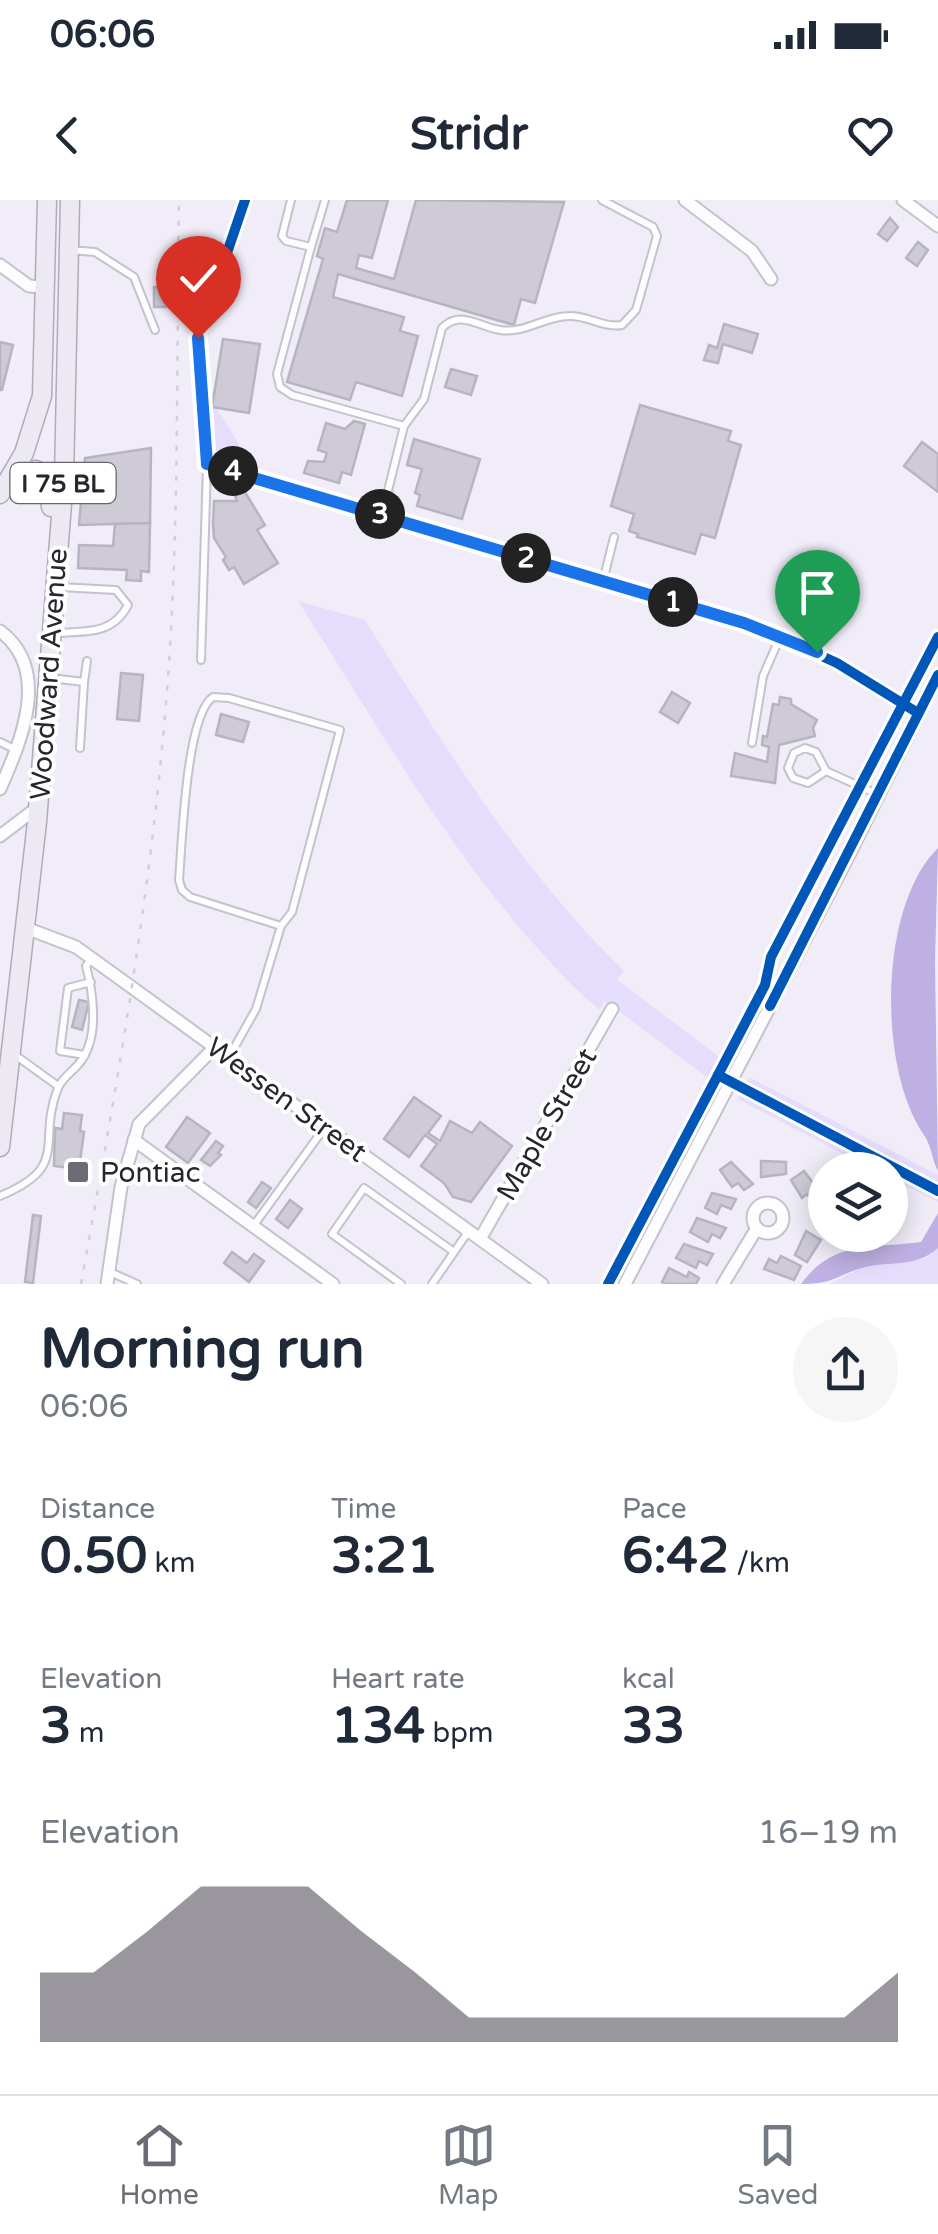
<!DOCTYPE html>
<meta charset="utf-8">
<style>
:root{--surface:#fff;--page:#f6f6f7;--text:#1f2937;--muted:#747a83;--line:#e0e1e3;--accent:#6e6b76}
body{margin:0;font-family:"Varela Round",sans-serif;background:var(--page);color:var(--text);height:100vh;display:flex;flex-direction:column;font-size:38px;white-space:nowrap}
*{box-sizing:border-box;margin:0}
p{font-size:32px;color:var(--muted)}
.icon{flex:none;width:55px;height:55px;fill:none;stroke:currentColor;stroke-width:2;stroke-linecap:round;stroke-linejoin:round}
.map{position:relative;height:1084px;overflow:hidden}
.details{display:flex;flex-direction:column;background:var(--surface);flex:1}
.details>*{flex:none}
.buttons{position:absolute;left:808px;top:952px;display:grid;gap:20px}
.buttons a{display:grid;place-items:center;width:100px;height:100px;border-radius:50%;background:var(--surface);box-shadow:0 5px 25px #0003;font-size:50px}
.pin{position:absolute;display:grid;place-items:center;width:85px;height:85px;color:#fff;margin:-102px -42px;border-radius:50% 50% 50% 0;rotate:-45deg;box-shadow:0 0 10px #0007}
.pin .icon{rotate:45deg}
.km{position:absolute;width:50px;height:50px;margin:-25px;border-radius:50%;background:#222;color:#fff;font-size:28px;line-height:50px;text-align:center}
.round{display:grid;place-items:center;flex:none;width:105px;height:105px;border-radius:52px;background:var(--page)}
.summary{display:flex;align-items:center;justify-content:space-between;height:170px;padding:0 40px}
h1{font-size:55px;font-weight:800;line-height:75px}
.metrics{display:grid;grid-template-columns:repeat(3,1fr);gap:15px;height:170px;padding:10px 40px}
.metrics div{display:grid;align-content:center}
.metrics b{font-size:50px;font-weight:800}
.metrics small{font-size:28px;font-weight:400}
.metrics p{font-size:28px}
.chart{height:280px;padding:20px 40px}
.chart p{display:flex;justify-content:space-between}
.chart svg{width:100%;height:180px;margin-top:10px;fill:var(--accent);opacity:.7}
.status{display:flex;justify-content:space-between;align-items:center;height:70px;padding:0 50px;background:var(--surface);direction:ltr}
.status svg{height:28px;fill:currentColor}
header{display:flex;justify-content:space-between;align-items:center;height:130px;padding:0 40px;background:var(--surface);font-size:45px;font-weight:800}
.dock{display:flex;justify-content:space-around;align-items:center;height:140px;border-top:2px solid var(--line);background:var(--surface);font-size:28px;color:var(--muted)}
.dock a{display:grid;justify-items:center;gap:5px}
.dock .on{color:var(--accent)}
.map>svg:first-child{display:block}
</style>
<div class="status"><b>06:06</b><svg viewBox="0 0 49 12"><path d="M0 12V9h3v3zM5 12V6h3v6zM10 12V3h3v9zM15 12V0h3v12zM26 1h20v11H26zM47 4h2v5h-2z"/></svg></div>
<header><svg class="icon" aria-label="back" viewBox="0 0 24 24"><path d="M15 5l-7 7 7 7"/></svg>Stridr<svg class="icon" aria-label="heart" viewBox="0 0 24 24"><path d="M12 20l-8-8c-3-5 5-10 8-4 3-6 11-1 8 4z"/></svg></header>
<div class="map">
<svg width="938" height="1084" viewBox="0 0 938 1084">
<rect width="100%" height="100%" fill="#f0edf9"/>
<g fill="#e4ddfb">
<polygon points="212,201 255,270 215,258"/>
<path d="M298 401 365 420C444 545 518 668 624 771L617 780 722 859 711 880 605 801 599 810C472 695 390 544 298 401Z"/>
<polygon points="749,877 938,975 938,1002 890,978 890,970 873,970 738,899"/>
<polygon points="938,1048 938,1084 830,1084 863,1067 926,1058"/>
</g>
<g fill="#beb0e2">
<path d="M938 648 935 762 938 971C932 960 931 944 924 935 878 869 878 707 938 648Z"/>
<path d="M938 1013V1048C915 1069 889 1060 862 1068 835 1076 833 1084 801 1084 834 1039 872 1049 921 1042Z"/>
</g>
<g fill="#cecbd6" stroke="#b7b4bf" stroke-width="2.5">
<polygon points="347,0 388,0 372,58 359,55 356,68 394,79 416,0 564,2 535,103 521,99 514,125 338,74 333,97 404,117 400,131 418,136 402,196 356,182 350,200 287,182 323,59 317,56 325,28 337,32"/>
<polygon points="890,18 898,27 887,41 878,34"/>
<polygon points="918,42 928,50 917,66 906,58"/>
<polygon points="154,87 166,88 166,107 154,107"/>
<polygon points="724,124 758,134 752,153 723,144 718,163 704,160 709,145 717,148"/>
<polygon points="223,139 260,144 249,213 212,207"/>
<polygon points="0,142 13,145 2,190 0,190"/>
<polygon points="451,169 477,176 471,195 445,187"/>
<polygon points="640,205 731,231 728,241 741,245 715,338 701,334 695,354 637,337 638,334 629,331 634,314 611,306"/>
<polygon points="354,221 365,224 351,275 342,272 339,283 304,273 308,261 324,262 327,253 318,250 326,223 345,229"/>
<polygon points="414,239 480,259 462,319 417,306 420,295 415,293 422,269 407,265"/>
<polygon points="922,242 938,254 938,292 904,266"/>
<polygon points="151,248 150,323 79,325 85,258"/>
<polygon points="240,284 265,325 257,330 278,363 244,384 234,367 229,370 223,360 226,357 214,338 213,324 214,301 237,301 232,289"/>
<polygon points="150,323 149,372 141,371 141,381 126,380 127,370 78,368 79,345 113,346 115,324"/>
<polygon points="121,473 143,475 139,521 117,519"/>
<polygon points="672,492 690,503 678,523 660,512"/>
<polygon points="780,497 791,499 791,504 817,520 813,528 815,536 779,545 775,583 731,576 735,553 767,562 769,547 762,545 763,536 767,537 773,504 779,505"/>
<polygon points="221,514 249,522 243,542 216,535"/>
<polygon points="79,800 89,802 82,830 72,827"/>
<polygon points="414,897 441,916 428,933 440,941 450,921 472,933 480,922 512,946 471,1002 453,997 444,983 421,966 437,944 425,935 409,957 384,939"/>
<polygon points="64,913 82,915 80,931 84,932 79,969 54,966 55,928 62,929"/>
<polygon points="187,917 210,933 188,963 166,947"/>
<polygon points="216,941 223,946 218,953 221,955 210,966 201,960"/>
<polygon points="761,961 786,962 786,974 761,977"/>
<polygon points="731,962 753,984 744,990 738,983 732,987 720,970"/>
<polygon points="804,971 822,995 813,1002 807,994 802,998 791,980"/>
<polygon points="262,982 271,988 256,1008 248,1002"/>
<polygon points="712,993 736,999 731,1009 721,1005 717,1014 705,1008"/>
<polygon points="290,1000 302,1009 288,1028 276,1019"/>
<polygon points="33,1015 41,1016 33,1083 25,1082"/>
<polygon points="697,1018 726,1028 720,1038 712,1034 708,1042 690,1032"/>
<polygon points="806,1031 821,1040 807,1062 795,1055"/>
<polygon points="684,1044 713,1054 707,1065 699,1061 696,1068 676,1058"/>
<polygon points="232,1052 247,1063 254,1054 264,1061 249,1082 224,1063"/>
<polygon points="781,1056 801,1066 794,1080 764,1069 769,1059 777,1063"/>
<polygon points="669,1068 687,1077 689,1072 699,1078 696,1084 666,1084 662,1082"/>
</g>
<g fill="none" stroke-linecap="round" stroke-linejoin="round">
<defs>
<g id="lane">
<polyline points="291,0 282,36 286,41 311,47 325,0"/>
<polyline points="311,47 277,174 280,187 292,195 404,226 382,315"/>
<polyline points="69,50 95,52 134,77 155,130"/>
<path d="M404 226 424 199 442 128C460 109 479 127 500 130 525 134 545 116 569 116 587 115 603 128 622 125L636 110 657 36 653 27 602 0"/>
<polyline points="603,381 614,337"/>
<path d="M53 433C84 431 112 436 128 405L116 390 59 387"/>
<polyline points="201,460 207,266"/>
<polyline points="50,478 84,482 87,461"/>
<polyline points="0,542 16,550"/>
<polyline points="752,543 763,476 780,437"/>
<polyline points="80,548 84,482"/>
<polygon points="805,548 816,552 826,571 808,583 793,578 788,568 794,553"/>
<polyline points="826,571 877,594"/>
<polyline points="15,855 58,886"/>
<polyline points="85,855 60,851 68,788 91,782"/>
<path d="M229 857 256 809 281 726 190 697 182 690 179 680C182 644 186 515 213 497L229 498 340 530 292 712 281 726"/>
<path d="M0 996C72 966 36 943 58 888 63 876 77 869 83 858 99 833 93 792 86 766L92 758"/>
<polyline points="254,1025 325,927"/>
<polyline points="110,1072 137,1084"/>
<polyline points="401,1084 332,1034 364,988 454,1052"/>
<polyline points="432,1084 468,1032"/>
</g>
<g id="street">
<polyline points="245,0 197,141 207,264 762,429 837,463 918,513"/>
<polyline points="685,0 752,51 771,79"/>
<polyline points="903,0 938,26"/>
<polyline points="0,65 29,86 43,87"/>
<path d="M0 431C52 470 21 541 0 589"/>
<polyline points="0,636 38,607"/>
<polyline points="26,728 76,747 542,1084"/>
<polyline points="134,940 333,1084"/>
<circle cx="768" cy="1018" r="15"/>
<polyline points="480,1039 612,809"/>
<polyline points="107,1084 121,987 139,924 215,847"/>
<polyline points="625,1084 848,657 938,475"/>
<polyline points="723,1084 757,1028"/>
</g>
<g id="primary">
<polyline points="15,273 36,270 48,277 51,307"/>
<polyline points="0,294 24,253 42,196 47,0"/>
<polyline points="0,947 37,622 64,278 70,0"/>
</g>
</defs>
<use href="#lane" stroke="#c5c2cc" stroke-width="10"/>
<use href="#street" stroke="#c5c2cc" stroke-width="15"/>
<use href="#primary" stroke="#b1aabf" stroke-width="21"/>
<use href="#lane" stroke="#fdfcfe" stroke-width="6"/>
<use href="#street" stroke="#fdfcfe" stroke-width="11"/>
<use href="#primary" stroke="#ece9f2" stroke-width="18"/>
<path stroke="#d1cfd3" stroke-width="2.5" stroke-dasharray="5 10" stroke-linecap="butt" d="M81 1084C115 896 149 705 165 515 180 344 176 171 179 0"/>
<defs>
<g id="cycleway">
<polyline points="245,0 197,141 207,264 762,429 837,463 918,513"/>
<polyline points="938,437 771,757 765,785 718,875 938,991"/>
<polyline points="770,806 938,475"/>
<polyline points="608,1084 718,875"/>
</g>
</defs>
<use href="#cycleway" stroke="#fff" stroke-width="16"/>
<use href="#cycleway" stroke="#0057b8" stroke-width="10"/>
</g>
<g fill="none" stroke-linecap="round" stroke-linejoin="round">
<defs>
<polyline id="route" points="198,138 207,264 744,423 817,452"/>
</defs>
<use href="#route" stroke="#fff" stroke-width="20"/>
<use href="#route" stroke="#1a73e8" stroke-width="12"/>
</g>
<rect fill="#6e6b76" stroke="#fff" stroke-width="4" x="66" y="960" width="24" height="24" rx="5"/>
<g text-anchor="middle" stroke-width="8" stroke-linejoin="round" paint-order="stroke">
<rect fill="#fff" stroke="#68666d" stroke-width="2.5" x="10.5" y="263" width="105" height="40" rx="8"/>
<g font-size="25" font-weight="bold" fill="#28252f">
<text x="63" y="292">I 75 BL</text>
</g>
<g font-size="28" fill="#28252f" stroke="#fff">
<text transform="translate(48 474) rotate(-86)" y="10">Woodward Avenue</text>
<text transform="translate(287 899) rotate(36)" y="10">Wessen Street</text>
<text transform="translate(546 924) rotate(-60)" y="10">Maple Street</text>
</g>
<g font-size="28" fill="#28252f" stroke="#fff" text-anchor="start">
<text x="100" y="982">Pontiac</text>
</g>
</g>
</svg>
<div class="buttons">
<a><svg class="icon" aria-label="layers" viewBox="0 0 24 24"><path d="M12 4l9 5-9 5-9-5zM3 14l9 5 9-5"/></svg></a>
</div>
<div class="pin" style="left:817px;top:452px;background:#1e9e55"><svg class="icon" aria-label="arrive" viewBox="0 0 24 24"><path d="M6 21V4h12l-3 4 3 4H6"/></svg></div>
<div class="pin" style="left:198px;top:138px;background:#d93025"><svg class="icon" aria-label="check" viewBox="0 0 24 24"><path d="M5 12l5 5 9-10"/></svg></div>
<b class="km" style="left:673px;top:402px">1</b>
<b class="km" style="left:526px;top:358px">2</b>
<b class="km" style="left:380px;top:314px">3</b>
<b class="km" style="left:233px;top:271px">4</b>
</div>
<section class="details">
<div class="summary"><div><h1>Morning run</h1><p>06:06</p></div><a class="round"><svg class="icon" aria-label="share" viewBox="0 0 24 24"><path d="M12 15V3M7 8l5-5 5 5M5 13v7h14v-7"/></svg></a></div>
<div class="metrics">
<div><p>Distance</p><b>0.50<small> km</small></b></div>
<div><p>Time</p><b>3:21</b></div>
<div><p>Pace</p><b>6:42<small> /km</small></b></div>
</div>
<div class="metrics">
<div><p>Elevation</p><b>3<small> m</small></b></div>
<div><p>Heart rate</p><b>134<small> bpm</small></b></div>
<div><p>kcal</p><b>33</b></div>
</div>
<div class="chart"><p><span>Elevation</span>16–19 m</p>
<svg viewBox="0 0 160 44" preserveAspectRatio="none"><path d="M0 44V27L10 27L20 17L30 6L40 6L50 6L60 17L70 27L80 38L90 38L100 38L110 38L120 38L130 38L140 38L150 38L160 27V44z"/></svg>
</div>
</section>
<nav class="dock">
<a class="on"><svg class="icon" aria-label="home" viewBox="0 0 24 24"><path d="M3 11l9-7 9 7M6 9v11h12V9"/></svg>Home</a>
<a><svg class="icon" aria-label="map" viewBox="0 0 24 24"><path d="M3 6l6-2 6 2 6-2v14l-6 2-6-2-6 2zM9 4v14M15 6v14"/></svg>Map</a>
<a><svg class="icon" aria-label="saved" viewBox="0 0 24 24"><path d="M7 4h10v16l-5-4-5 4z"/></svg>Saved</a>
</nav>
